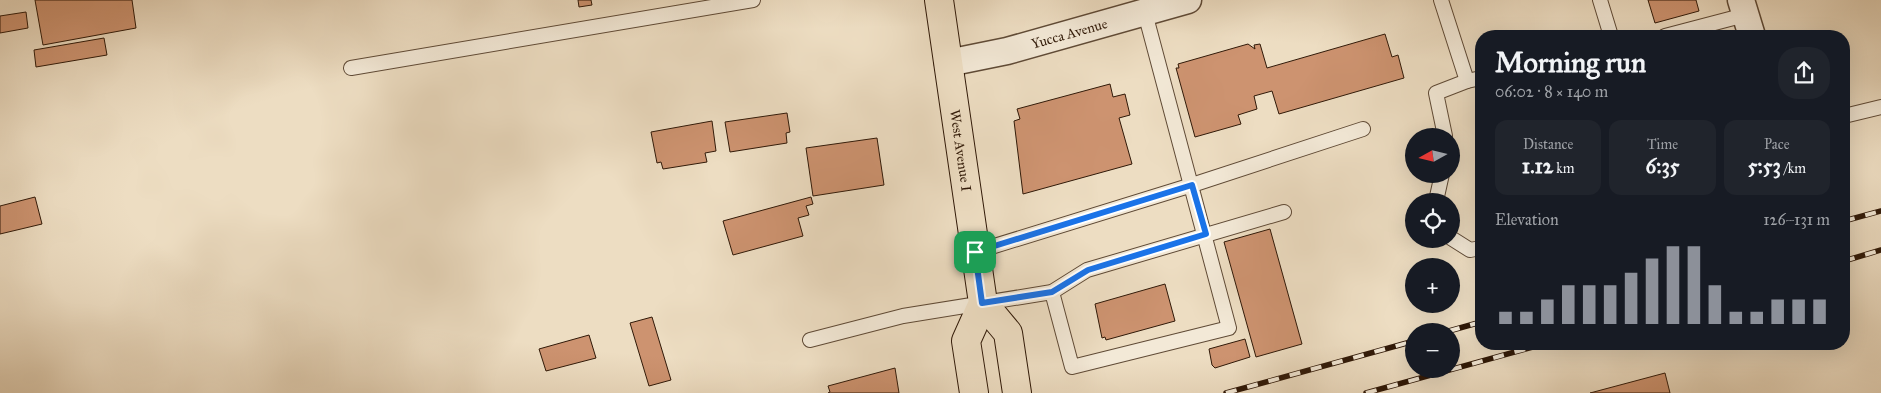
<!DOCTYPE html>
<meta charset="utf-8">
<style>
:root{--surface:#171b24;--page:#20242c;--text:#f1f3f6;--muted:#9ea1a6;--accent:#8c9099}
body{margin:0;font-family:"IM FELL Great Primer",serif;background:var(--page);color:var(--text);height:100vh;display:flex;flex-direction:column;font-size:19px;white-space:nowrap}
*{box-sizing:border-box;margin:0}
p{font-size:16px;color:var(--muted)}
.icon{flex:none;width:28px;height:28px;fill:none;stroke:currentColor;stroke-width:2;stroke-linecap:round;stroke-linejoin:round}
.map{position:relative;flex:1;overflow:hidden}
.details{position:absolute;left:1475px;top:30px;width:375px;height:320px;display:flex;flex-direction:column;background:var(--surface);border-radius:20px;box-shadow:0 5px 20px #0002}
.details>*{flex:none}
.needle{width:32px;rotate:262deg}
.tools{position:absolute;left:1405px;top:128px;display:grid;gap:10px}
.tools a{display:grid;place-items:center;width:55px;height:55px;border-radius:50%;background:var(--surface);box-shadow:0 5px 20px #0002;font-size:25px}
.pin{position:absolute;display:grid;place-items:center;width:42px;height:42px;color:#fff;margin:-21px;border-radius:10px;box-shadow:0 2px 8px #0006}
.round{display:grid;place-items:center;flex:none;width:52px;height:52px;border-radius:20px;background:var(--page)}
.headline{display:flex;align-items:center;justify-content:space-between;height:85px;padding:0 20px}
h1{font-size:28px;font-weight:800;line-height:38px}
.stats{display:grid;grid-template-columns:repeat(3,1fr);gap:8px;height:85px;padding:5px 20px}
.stats div{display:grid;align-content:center;border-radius:12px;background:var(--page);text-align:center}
.stats b{font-size:21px;font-weight:800}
.stats small{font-size:14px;font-weight:400}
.stats p{font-size:14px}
.chart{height:140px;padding:10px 20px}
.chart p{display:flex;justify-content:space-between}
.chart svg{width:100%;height:90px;margin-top:5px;stroke:var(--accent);stroke-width:6}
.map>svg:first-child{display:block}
</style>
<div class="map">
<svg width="1881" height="393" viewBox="0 0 1881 393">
<rect width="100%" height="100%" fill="#edddc2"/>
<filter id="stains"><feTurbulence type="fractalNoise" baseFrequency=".004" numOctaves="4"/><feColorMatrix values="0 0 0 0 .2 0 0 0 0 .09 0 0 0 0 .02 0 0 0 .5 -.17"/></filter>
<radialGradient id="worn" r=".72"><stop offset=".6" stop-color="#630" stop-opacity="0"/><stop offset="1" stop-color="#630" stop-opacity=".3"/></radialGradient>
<g fill="#cd9370" stroke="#301908">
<polygon points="35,0 132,0 136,28 43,45"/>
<polygon points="578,0 591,0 592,5 579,7"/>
<polygon points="1648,0 1696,0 1699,11 1655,23"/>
<polygon points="26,12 28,28 0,33 0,16"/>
<polygon points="1385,34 1392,57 1398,55 1404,78 1279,114 1272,91 1254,96 1257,109 1238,115 1241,124 1195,137 1176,68 1179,68 1178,64 1248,44 1255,49 1254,45 1260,44 1267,68"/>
<polygon points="104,38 107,55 36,67 34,50"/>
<polygon points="1110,84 1113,97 1125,94 1130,115 1119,118 1132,164 1023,194 1014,121 1020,119 1017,109"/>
<polygon points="787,113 790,132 786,133 787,143 730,152 725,122"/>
<polygon points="712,121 716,151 705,153 707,162 663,169 661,162 657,163 651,132"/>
<polygon points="877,138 884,185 813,196 806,148"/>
<polygon points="35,197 42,224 0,234 0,206"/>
<polygon points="811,197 813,204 806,206 809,215 798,218 803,236 733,255 723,221"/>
<polygon points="1270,229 1302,344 1256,357 1224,242"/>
<polygon points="1165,284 1175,321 1106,340 1105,337 1102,338 1095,304"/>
<polygon points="652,317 671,380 649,386 630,323"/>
<polygon points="589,335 596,358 546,371 539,349"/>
<polygon points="1245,339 1250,357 1215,368 1212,365 1209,349"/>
<polygon points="895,368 899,393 828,393 830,392 828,386"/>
<polygon points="1665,373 1670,393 1590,393"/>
</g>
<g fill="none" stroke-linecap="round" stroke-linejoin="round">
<defs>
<g id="lane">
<polyline points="1441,0 1467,81 1436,93 1445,136"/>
<polyline points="1600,0 1611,36"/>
<polyline points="1665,36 1745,15"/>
<polyline points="351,68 753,0"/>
<polyline points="1467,81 1481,78"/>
<polyline points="1844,116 1881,107"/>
<polyline points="1436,201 1442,174"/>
<polyline points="1451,238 1470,250 1481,248"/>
<polyline points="975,252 1192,185 1363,129"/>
<polyline points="1052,292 1072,367 1229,328 1145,13"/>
<polyline points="810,340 903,316 1052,292 1087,270 1284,212"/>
</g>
<g id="street">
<polyline points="1741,0 1752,36"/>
<path id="s1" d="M948 63 1007 51 1188 0"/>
</g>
<g id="primary">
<path id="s2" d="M939 0 983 303 966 341 974 393"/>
<polyline points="983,303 1008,333 1017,393"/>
</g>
</defs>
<use href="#lane" stroke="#5f4a36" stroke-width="16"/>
<use href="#street" stroke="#5f4a36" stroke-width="29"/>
<use href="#primary" stroke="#301908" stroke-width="30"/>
<use href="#lane" stroke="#f3e9d7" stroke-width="14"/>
<use href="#street" stroke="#f3e9d7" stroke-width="26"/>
<use href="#primary" stroke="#edddc2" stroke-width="28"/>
<defs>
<g id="rail">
<polyline points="1844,221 1881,211"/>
<polyline points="1844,261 1881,250"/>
<polyline points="1449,331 1481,322"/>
<polyline points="1226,393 1414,341"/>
<polyline points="1366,393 1544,344"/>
</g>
</defs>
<use href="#rail" stroke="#301908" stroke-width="5.5"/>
<use href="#rail" stroke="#f3e9d7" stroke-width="4" stroke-dasharray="11" stroke-linecap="butt"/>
</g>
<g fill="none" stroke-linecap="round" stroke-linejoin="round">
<defs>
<polygon id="route" points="1192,185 1206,234 1088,270 1052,292 982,303 975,252"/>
</defs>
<use href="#route" stroke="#fff" stroke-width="10"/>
<use href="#route" stroke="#1a73e8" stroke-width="6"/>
</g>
<g text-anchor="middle" stroke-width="4" stroke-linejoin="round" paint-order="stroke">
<g font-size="14" fill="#301908" stroke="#f3e9d7">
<text dy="5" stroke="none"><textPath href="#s1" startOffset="125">Yucca Avenue</textPath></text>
<text dy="5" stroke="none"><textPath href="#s2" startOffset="152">West Avenue I</textPath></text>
</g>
</g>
<rect width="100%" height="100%" filter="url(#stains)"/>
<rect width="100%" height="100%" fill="url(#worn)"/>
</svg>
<div class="tools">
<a><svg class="needle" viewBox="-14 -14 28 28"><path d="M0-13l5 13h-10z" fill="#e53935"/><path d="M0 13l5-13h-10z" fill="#9ea1a6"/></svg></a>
<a><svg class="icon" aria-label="locate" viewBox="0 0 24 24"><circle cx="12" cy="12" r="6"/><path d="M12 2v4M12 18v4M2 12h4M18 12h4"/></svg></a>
<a>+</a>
<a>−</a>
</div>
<div class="pin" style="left:975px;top:252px;background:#1e9e55"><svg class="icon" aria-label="arrive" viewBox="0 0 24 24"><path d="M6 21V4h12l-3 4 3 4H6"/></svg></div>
<section class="details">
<div class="headline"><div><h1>Morning run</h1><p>06:02 · 8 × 140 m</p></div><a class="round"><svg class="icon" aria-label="share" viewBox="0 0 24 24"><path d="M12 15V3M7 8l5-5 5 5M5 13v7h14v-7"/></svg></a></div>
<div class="stats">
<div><p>Distance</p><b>1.12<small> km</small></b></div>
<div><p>Time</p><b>6:35</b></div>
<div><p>Pace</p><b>5:53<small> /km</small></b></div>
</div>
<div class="chart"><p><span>Elevation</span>126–131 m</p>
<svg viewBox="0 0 160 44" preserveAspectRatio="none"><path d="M5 44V38M15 44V38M25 44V32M35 44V25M45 44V25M55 44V25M65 44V19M75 44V12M85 44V6M95 44V6M105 44V25M115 44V38M125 44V38M135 44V32M145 44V32M155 44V32"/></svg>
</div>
</section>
</div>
